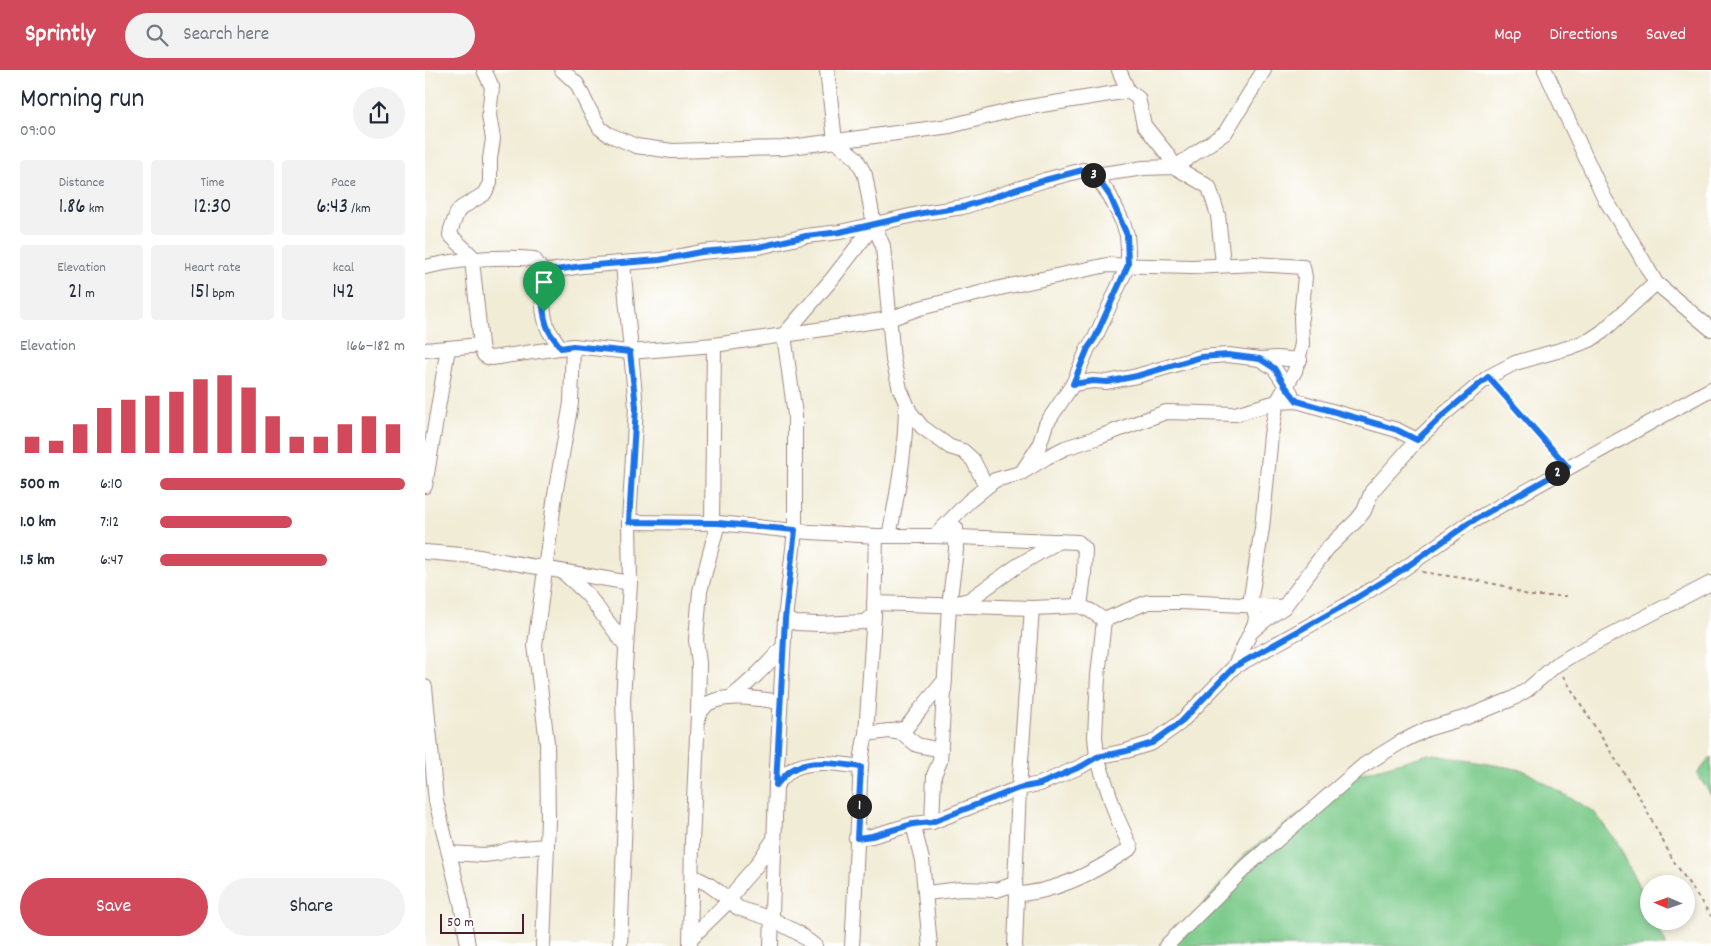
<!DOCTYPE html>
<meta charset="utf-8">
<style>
:root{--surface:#fff;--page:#f2f2f3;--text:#1f2937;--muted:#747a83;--accent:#d1495b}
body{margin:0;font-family:Dekko,sans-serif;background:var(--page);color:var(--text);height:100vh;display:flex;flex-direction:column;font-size:19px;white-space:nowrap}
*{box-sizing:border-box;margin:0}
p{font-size:16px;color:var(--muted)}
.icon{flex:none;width:28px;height:28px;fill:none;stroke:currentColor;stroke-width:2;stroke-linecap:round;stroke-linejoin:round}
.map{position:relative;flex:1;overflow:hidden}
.panel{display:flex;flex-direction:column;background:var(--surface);width:425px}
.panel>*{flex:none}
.needle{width:32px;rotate:272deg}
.buttons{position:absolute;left:1215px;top:805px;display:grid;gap:10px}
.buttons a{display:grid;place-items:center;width:55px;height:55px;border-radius:50%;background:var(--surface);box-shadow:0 2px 8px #0003;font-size:25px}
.scale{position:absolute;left:15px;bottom:12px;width:84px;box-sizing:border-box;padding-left:5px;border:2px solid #4a1f2b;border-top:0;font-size:14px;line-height:18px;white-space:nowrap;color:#4a1f2b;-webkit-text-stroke:4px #fff;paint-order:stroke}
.pin{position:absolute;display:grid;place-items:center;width:42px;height:42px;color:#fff;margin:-51px -21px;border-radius:50% 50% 50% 0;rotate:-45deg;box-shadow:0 0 5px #0007}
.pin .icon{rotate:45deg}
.km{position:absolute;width:25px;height:25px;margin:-12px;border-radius:50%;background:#222;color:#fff;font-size:14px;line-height:25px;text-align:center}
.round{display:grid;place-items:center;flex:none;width:52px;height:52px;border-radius:26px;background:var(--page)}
.headline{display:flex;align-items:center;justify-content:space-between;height:85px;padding:0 20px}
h1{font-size:28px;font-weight:600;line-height:38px}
.metrics{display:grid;grid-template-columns:repeat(3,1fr);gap:8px;height:85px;padding:5px 20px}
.metrics div{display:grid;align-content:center;border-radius:5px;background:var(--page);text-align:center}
.metrics b{font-size:21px;font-weight:600}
.metrics small{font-size:14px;font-weight:400}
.metrics p{font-size:14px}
.chart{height:140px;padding:10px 20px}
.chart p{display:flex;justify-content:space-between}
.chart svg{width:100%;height:90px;margin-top:5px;stroke:var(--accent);stroke-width:6}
.action{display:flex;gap:10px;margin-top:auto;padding:10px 20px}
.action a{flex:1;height:58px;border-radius:30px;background:var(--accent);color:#fff;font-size:20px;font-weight:600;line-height:58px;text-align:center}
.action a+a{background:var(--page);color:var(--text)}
ul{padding:0 20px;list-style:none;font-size:16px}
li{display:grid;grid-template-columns:80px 60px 1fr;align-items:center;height:38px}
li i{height:12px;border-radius:6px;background:var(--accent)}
header{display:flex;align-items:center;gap:30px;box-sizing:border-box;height:70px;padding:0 25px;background:var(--accent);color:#fff}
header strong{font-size:24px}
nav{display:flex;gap:28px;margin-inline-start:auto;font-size:18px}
.search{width:350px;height:45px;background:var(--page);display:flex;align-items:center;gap:12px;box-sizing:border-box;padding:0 18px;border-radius:28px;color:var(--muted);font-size:19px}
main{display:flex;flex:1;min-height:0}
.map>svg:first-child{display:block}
</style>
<header>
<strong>Sprintly</strong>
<div class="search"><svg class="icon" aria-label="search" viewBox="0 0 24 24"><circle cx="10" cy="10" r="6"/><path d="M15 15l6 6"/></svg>Search here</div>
<nav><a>Map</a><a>Directions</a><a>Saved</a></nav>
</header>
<main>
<section class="panel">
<div class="headline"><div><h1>Morning run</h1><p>09:00</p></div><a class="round"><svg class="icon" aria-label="share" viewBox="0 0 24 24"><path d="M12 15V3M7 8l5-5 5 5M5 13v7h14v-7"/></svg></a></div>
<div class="metrics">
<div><p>Distance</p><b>1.86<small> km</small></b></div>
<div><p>Time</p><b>12:30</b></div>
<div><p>Pace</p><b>6:43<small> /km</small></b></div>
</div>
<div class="metrics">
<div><p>Elevation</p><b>21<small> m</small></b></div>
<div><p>Heart rate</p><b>151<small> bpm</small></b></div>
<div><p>kcal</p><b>142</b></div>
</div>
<div class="chart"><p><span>Elevation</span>166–182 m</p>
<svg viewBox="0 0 160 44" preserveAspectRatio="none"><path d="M5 44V36M15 44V38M25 44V30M35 44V22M45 44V18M55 44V16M65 44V14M75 44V8M85 44V6M95 44V12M105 44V26M115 44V36M125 44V36M135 44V30M145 44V26M155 44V30"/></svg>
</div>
<ul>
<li><b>500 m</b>6:10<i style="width:100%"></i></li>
<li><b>1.0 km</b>7:12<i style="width:54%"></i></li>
<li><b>1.5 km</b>6:47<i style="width:68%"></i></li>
</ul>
<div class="action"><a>Save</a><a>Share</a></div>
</section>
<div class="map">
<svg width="1286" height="876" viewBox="0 0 1286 876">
<rect width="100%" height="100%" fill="#fff"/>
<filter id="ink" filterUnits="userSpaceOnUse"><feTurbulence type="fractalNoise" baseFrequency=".02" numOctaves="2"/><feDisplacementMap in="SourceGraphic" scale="10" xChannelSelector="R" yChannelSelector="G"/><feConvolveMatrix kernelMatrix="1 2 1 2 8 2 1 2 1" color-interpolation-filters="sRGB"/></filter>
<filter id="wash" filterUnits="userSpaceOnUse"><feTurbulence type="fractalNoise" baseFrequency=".0096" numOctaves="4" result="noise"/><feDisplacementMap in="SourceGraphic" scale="20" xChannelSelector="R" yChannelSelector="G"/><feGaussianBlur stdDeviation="1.12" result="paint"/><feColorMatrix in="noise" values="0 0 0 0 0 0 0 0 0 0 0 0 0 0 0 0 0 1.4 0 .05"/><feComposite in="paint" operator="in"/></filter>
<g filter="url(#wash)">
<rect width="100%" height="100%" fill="#f1ecd6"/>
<g fill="#7cca8a" stroke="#63745a">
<polygon points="1004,684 1098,700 1169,742 1193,774 1224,837 1224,851 1230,851 1242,876 747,876 753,866 821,783 927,706"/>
<polygon points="1286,687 1286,725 1272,704"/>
</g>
</g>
<g filter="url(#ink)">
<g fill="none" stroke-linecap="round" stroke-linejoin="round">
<defs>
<g id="minor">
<path d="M59 0 67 17 64 45 68 69 65 89V113L59 124 36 138 32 143 26 159 25 165 46 185 47 190 56 275C58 284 58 287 67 288L148 276 205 282 289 275 359 265 464 249 495 238 575 218 682 195 768 197 830 194 878 197 880 207 876 247 877 274 870 301 852 332 846 365 837 458 826 527 831 547 830 553 809 597 755 653 727 673 701 681 672 687 657 696 615 714 594 718 507 752 488 754 447 766 431 768"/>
<polyline points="137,0 152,14 164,39 175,58 183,64 211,76 247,81 358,78 525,56 592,39 703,21"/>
<polyline points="402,0 410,71 431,88 440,105 449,155 458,176 468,290 475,319 485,342 497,357 525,377 538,381 548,390 561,416"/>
<polyline points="694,0 703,21 713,28 719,55 743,85 750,97 784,117 793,145 798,194"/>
<polyline points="1120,0 1180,129 1208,173 1231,213 1286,259"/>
<path d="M0 197C36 189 73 186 109 189L118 202 157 196 235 190 276 182 334 177 381 166 415 162 498 143 538 137 620 110 658 100 670 105 719 98 750 97 800 63 839 0"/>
<path d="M118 202C117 220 116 245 124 261 128 267 132 272 136 278"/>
<polyline points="0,280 56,275"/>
<polyline points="835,289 849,298 866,323"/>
<polyline points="648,314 668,311 682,312 712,306 776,287 803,285 835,289 852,288 875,290"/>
<polyline points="597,402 614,376 621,354 648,314 663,278 670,268 703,195 703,179 702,165 698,153 685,126 670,105"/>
<polyline points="0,416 23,278"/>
<polyline points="204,452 293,453 370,461 451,466 510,466 653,472 660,479 659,505 655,536"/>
<polyline points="287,453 289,275"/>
<path d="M464 466C473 422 481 378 481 333"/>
<polyline points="510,466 543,432 570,410 596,403 622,387 640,378 674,367 741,342 810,344 852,332 872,331 972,360 992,370"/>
<polyline points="0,482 48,486 205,513"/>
<polyline points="139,503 162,524 201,576"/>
<polyline points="449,533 607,538 655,536 666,541 679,550"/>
<polyline points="532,533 544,530 592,496 634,471"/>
<polyline points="360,549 371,553 394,554 439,552 449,545"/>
<polyline points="679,550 723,532 756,532 859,537"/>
<polyline points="827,561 839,551 859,537 902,479 932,450 939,441 947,421 992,370 1018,345 1063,307 1090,293 1146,277 1165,270 1177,262 1231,213"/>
<polyline points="809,597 918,537 977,500 1044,453 1286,319"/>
<polyline points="0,617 11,731 36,832 43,876"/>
<path d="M305 628C325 613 341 596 358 577"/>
<path d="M273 645C277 641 280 635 284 633 303 623 335 629 355 632"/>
<polyline points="468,661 481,658 495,640 520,610"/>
<polyline points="441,664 464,661 477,663 492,675 516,680"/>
<path d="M351 715C355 710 360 705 365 701 383 688 416 694 436 697"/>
<polyline points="507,752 509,705 515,691 524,536 531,480 531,458"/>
<polyline points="488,754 497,790 505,876"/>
<polyline points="24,783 59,785 74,783 86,779 121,776"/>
<polyline points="267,806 283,814 305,830 313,838 347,849 373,863 390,876"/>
<polyline points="501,823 536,819 571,820 590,814"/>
<path d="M592 825C602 823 613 822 623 819 653 811 680 795 706 778L691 745 672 687 670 666 673 606 679 550"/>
<polyline points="266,868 305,830 316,813 331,796 349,769"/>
<polyline points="118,876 123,750 122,673 110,575 130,425 146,333 148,276"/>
<polyline points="195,876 201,720 198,630 205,513 204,452 211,337 198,194"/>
<polyline points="265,876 267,772 273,645 274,593 271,570 275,521 293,453"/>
<polyline points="346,876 351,715 360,549 370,461 370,345 359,265 407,209 449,155"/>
<path d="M427 876C430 830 431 783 434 737 435 713 435 688 441 664L449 545 451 466"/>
<polyline points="590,876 592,825 590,814 594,718 607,538"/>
<polyline points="741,876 823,795 939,695 976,672 1002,659 1042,647 1087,629 1102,620 1131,595 1149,584 1286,513"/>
</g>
</defs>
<use href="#minor" stroke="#9e8680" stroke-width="16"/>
<g stroke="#9e8680" stroke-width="2" stroke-dasharray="4 4" stroke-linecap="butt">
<polyline points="1071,317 1134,388"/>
<polyline points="997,502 1050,510 1079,516 1105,526 1145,526"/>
<polyline points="1138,606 1216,730 1248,790 1286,846"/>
</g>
<use href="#minor" stroke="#fff" stroke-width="14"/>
</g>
</g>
<g fill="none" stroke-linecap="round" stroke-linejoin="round" filter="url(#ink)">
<defs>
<path id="route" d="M658 100 670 105 685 126 702 165 703 195 670 268 663 278 648 314 668 311 682 312 712 306 776 287 803 285 835 289 849 298 861 317 872 331 956 355 972 360 992 370 1018 345 1063 307 1143 397 1044 453 977 500 918 536 809 597 755 653 727 673 702 681 672 687 657 696 615 714 594 718 507 752 488 754 447 766 432 768 436 697C416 694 383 688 365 701 360 705 356 710 351 715L360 549 370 460 293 453 204 452 211 337 205 282 148 276 136 278C132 272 127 267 124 261 116 245 117 220 118 202L157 196 235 190 276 182 334 177 381 166 415 162 498 143 538 137 620 110Z"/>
</defs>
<use href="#route" stroke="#fff" stroke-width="10"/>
<use href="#route" stroke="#1a73e8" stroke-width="6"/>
</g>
</svg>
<div class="buttons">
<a><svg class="needle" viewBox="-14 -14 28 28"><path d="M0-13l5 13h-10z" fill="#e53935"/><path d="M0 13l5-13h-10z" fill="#747a83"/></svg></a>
</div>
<div class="scale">50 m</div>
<div class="pin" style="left:119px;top:242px;background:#1e9e55"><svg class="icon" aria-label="arrive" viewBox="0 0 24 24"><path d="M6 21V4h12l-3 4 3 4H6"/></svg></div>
<b class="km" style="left:434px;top:736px">1</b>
<b class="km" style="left:1132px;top:403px">2</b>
<b class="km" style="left:668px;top:105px">3</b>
</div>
</main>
